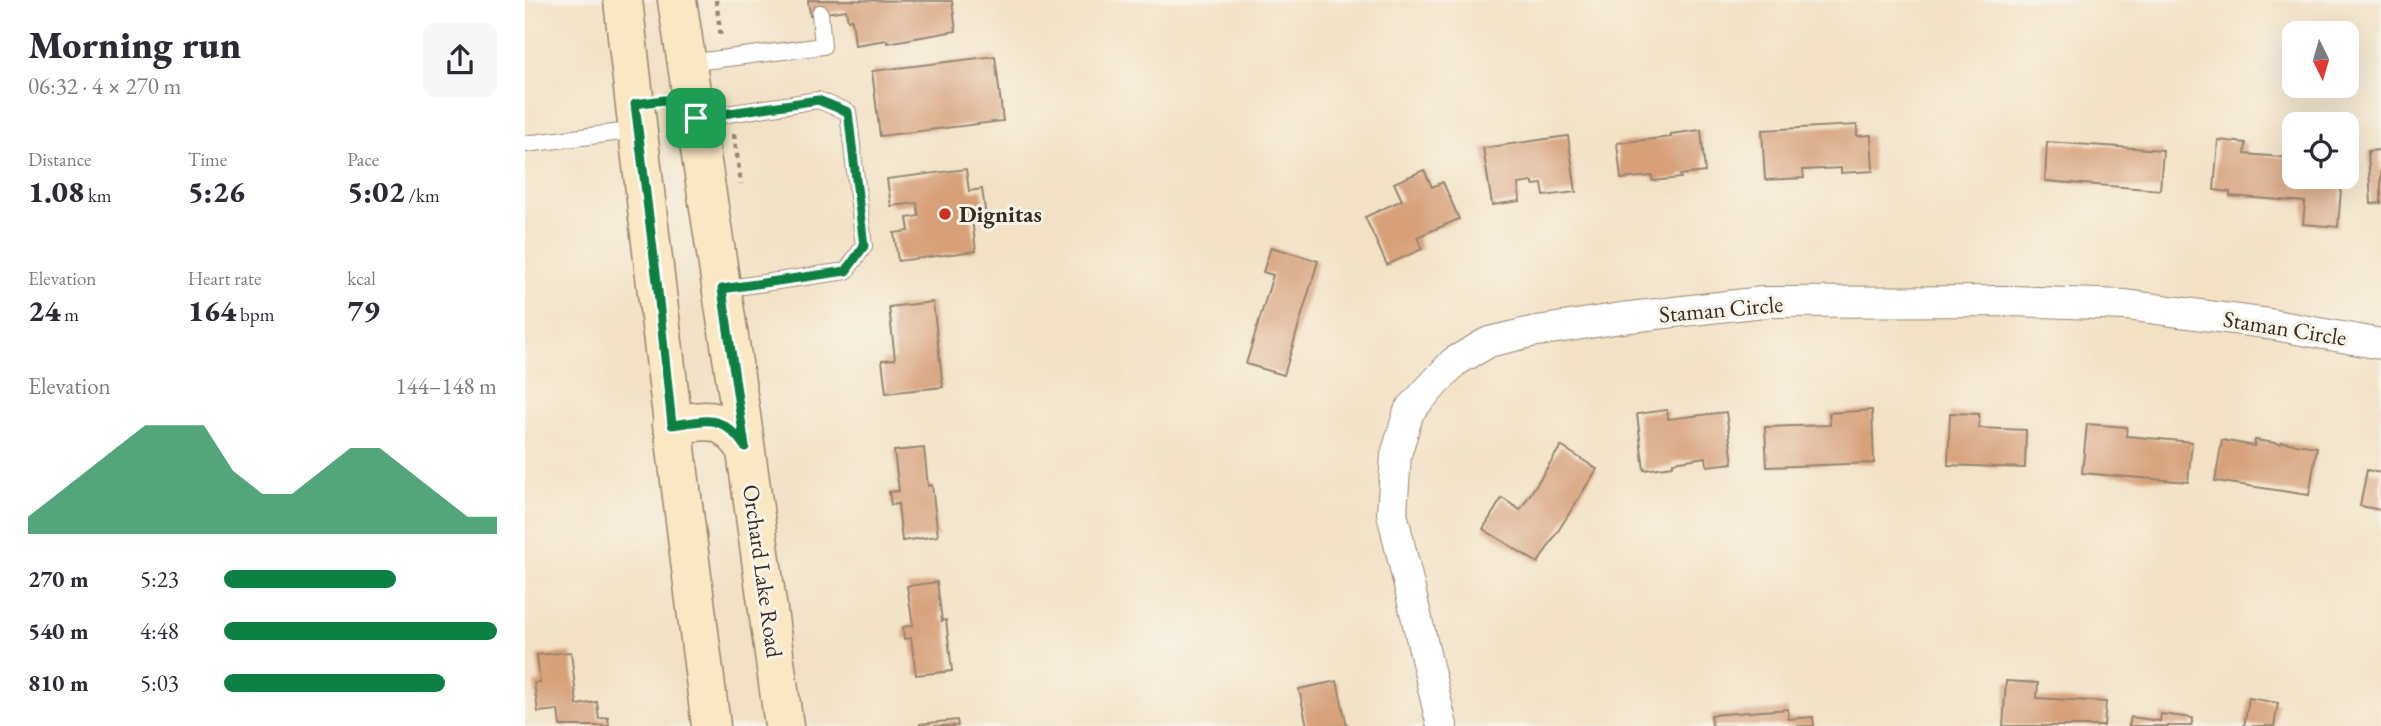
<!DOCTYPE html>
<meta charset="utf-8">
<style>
:root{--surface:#fff;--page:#f7f7f7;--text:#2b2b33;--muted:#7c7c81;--accent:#0b8043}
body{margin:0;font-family:"EB Garamond",serif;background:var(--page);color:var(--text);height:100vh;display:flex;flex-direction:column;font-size:26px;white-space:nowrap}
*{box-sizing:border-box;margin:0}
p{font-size:23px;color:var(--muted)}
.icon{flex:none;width:38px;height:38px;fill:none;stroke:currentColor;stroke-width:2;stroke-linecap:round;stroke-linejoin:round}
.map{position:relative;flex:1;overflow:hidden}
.sheet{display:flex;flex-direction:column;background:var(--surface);width:525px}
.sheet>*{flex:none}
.needle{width:46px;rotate:175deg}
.controls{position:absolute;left:1757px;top:21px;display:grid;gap:14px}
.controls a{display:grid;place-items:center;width:77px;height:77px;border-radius:14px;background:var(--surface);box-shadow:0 7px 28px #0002;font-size:35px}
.pin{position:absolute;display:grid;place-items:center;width:60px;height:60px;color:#fff;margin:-30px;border-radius:14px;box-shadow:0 4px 10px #0006}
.round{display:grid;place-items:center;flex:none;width:74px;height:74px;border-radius:14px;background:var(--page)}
.overview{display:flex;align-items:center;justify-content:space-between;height:119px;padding:0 28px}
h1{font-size:38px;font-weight:800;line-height:52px}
.stats{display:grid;grid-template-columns:repeat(3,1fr);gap:10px;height:119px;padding:7px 28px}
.stats div{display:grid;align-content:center}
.stats b{font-size:30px;font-weight:800}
.stats small{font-size:19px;font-weight:400}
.stats p{font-size:19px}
.chart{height:196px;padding:14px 28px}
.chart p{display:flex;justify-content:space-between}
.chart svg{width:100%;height:126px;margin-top:7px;fill:var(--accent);opacity:.7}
ul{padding:0 28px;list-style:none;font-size:23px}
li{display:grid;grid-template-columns:112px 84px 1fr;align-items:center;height:52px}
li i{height:18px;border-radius:9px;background:var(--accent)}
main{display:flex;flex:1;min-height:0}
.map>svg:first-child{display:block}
</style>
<main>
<section class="sheet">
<div class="overview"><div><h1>Morning run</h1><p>06:32 · 4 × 270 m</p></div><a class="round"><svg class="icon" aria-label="share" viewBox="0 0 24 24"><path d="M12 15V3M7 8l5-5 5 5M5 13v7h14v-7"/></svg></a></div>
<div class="stats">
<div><p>Distance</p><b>1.08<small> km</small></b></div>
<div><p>Time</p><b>5:26</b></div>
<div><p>Pace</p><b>5:02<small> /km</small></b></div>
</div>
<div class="stats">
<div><p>Elevation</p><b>24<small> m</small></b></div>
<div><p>Heart rate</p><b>164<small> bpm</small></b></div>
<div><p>kcal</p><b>79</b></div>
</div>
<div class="chart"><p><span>Elevation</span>144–148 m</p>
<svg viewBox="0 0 160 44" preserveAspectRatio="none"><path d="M0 44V38L10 30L20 22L30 14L40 6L50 6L60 6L70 22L80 30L90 30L100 22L110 14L120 14L130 22L140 30L150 38L160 38V44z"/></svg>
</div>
<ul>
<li><b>270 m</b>5:23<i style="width:63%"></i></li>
<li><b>540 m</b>4:48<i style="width:100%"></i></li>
<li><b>810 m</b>5:03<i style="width:81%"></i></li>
</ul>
</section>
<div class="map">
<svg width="1856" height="726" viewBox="0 0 1856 726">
<rect width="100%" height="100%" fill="#f7f3e8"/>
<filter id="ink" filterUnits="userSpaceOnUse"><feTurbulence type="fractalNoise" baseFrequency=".0143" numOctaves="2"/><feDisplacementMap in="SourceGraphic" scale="14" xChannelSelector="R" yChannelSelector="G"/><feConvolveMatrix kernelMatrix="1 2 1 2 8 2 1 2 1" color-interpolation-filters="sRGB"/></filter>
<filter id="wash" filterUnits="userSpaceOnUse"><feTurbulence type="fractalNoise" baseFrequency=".00686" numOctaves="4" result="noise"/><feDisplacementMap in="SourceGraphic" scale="28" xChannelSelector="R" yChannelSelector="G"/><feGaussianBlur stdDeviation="1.57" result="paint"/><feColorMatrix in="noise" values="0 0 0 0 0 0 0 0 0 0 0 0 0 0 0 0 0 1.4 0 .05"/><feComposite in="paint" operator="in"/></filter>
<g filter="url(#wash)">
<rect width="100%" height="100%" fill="#f2e1c4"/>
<g id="blocks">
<g fill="#d7a079">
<polygon points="283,0 427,1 431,31 362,43 362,40 330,45 327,19 323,20 321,10 285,15"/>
<polygon points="470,56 478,121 355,136 347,71"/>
<polygon points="1332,125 1332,136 1346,135 1348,171 1316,173 1316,168 1278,170 1279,178 1240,180 1237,130"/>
<polygon points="1176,130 1180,172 1155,175 1156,178 1128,181 1127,176 1096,179 1092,143 1146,137 1146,134"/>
<polygon points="1043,136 1051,192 1019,196 1017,184 1008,185 1008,182 993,184 995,201 967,205 958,148"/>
<polygon points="1693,140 1721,143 1720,154 1769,158 1769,177 1817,177 1813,227 1778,224 1780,202 1705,196 1705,192 1689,190"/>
<polygon points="1522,142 1638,150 1635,190 1520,181"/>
<polygon points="1856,150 1856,203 1846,204 1843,151"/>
<polygon points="441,169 444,191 457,189 460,210 446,211 451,251 373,261 369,233 384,231 382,218 394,216 392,203 366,206 362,179"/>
<polygon points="899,170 907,187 918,182 934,219 892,237 897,249 862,265 840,217 877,200 869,183"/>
<polygon points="746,247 793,261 759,375 721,364 748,275 738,272"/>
<polygon points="408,302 418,387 361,393 357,360 370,359 364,307"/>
<polygon points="1142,410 1143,419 1201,412 1208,463 1182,466 1181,457 1148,462 1148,466 1119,470 1112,414"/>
<polygon points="1347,410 1349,463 1242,467 1240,427 1305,425 1304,413"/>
<polygon points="1425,413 1454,414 1454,428 1501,430 1500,468 1423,465"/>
<polygon points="1562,424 1602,427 1601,436 1667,442 1663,482 1557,473"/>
<polygon points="1697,440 1729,446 1730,440 1756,444 1757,442 1792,447 1784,495 1690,481"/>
<polygon points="1036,446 1072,469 1013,563 958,529 977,498 995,510"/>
<polygon points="399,448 403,486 407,485 413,536 377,541 373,504 366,505 364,492 374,491 369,451"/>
<polygon points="1842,470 1856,473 1856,510 1835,506"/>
<polygon points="412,582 417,621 421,620 427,671 391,675 386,638 379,639 378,627 388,625 382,586"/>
<polygon points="46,652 52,705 72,702 74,719 83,717 84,726 35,726 33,710 13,712 9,683 15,682 12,655"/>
<polygon points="812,681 822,726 782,726 774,689"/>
<polygon points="1481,681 1513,683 1512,698 1581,702 1579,726 1478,726"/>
<polygon points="1724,698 1753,703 1749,726 1719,726"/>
<polygon points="1263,709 1263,719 1288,717 1289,726 1187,726 1186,715"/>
<polygon points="1636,714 1668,718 1666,726 1604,726 1606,717 1635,721"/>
<polygon points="432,720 433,726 395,726 395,724"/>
</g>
</g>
</g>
<g filter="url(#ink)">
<use href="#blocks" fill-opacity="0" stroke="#968671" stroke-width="2"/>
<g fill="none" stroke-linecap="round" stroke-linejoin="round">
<defs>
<g id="service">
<polyline points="163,63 298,46 295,13"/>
<polyline points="171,119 293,100 323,112 339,246 321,271 197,289"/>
<polyline points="0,144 113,130"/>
</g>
<polyline id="minor" points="917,726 867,513 871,455 884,411 929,362 964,342 1006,332 1096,318 1238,302 1487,301 1601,305 1738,323 1856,344"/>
<g id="secondary">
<path d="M98 0C125 242 155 484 186 726"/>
<polyline points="152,0 216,415 259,726"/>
<path d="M147 425C184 420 196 414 220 447"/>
</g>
</defs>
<use href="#service" stroke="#968671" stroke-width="18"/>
<use href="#minor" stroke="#968671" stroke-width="32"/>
<use href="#secondary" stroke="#968671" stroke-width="41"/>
<g stroke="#968671" stroke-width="4.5" stroke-dasharray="5 5" stroke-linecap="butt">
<polyline points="191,0 196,38"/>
<polyline points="209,134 216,184"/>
</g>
<use href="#service" stroke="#fff" stroke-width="16"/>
<use href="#minor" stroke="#fff" stroke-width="30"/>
<use href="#secondary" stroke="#fae7c3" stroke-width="38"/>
</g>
</g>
<g fill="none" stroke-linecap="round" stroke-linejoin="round" filter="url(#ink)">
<defs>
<path id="route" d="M139 100 169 103 171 118 293 100 323 112 339 246 321 271 197 289 220 447C196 413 184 420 147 425L132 282 110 104Z"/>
</defs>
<use href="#route" stroke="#fff" stroke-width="14"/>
<use href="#route" stroke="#0b8043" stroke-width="9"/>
</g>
<circle fill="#c8321e" stroke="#f7f3e8" stroke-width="2.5" cx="420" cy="214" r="7"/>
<g text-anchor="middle" stroke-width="6" stroke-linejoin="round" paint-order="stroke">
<g font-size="23" font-weight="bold" fill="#3b2a1e" stroke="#f7f3e8" text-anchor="start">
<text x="434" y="222">Dignitas</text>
</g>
<g font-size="23" fill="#3b2a1e" stroke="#f7f3e8">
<text transform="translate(1196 309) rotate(-5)" y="8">Staman Circle</text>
<text transform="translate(1760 328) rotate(9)" y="8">Staman Circle</text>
<text transform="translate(238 571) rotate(82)" y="8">Orchard Lake Road</text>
</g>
</g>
</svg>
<div class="controls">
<a><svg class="needle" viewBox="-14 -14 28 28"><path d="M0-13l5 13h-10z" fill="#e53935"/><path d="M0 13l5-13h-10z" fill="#7c7c81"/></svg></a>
<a><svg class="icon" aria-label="locate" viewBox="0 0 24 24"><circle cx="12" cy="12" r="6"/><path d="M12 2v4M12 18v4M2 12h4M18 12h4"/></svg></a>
</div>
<div class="pin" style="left:171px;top:118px;background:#1e9e55"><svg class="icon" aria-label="arrive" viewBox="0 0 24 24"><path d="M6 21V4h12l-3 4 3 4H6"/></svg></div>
</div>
</main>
